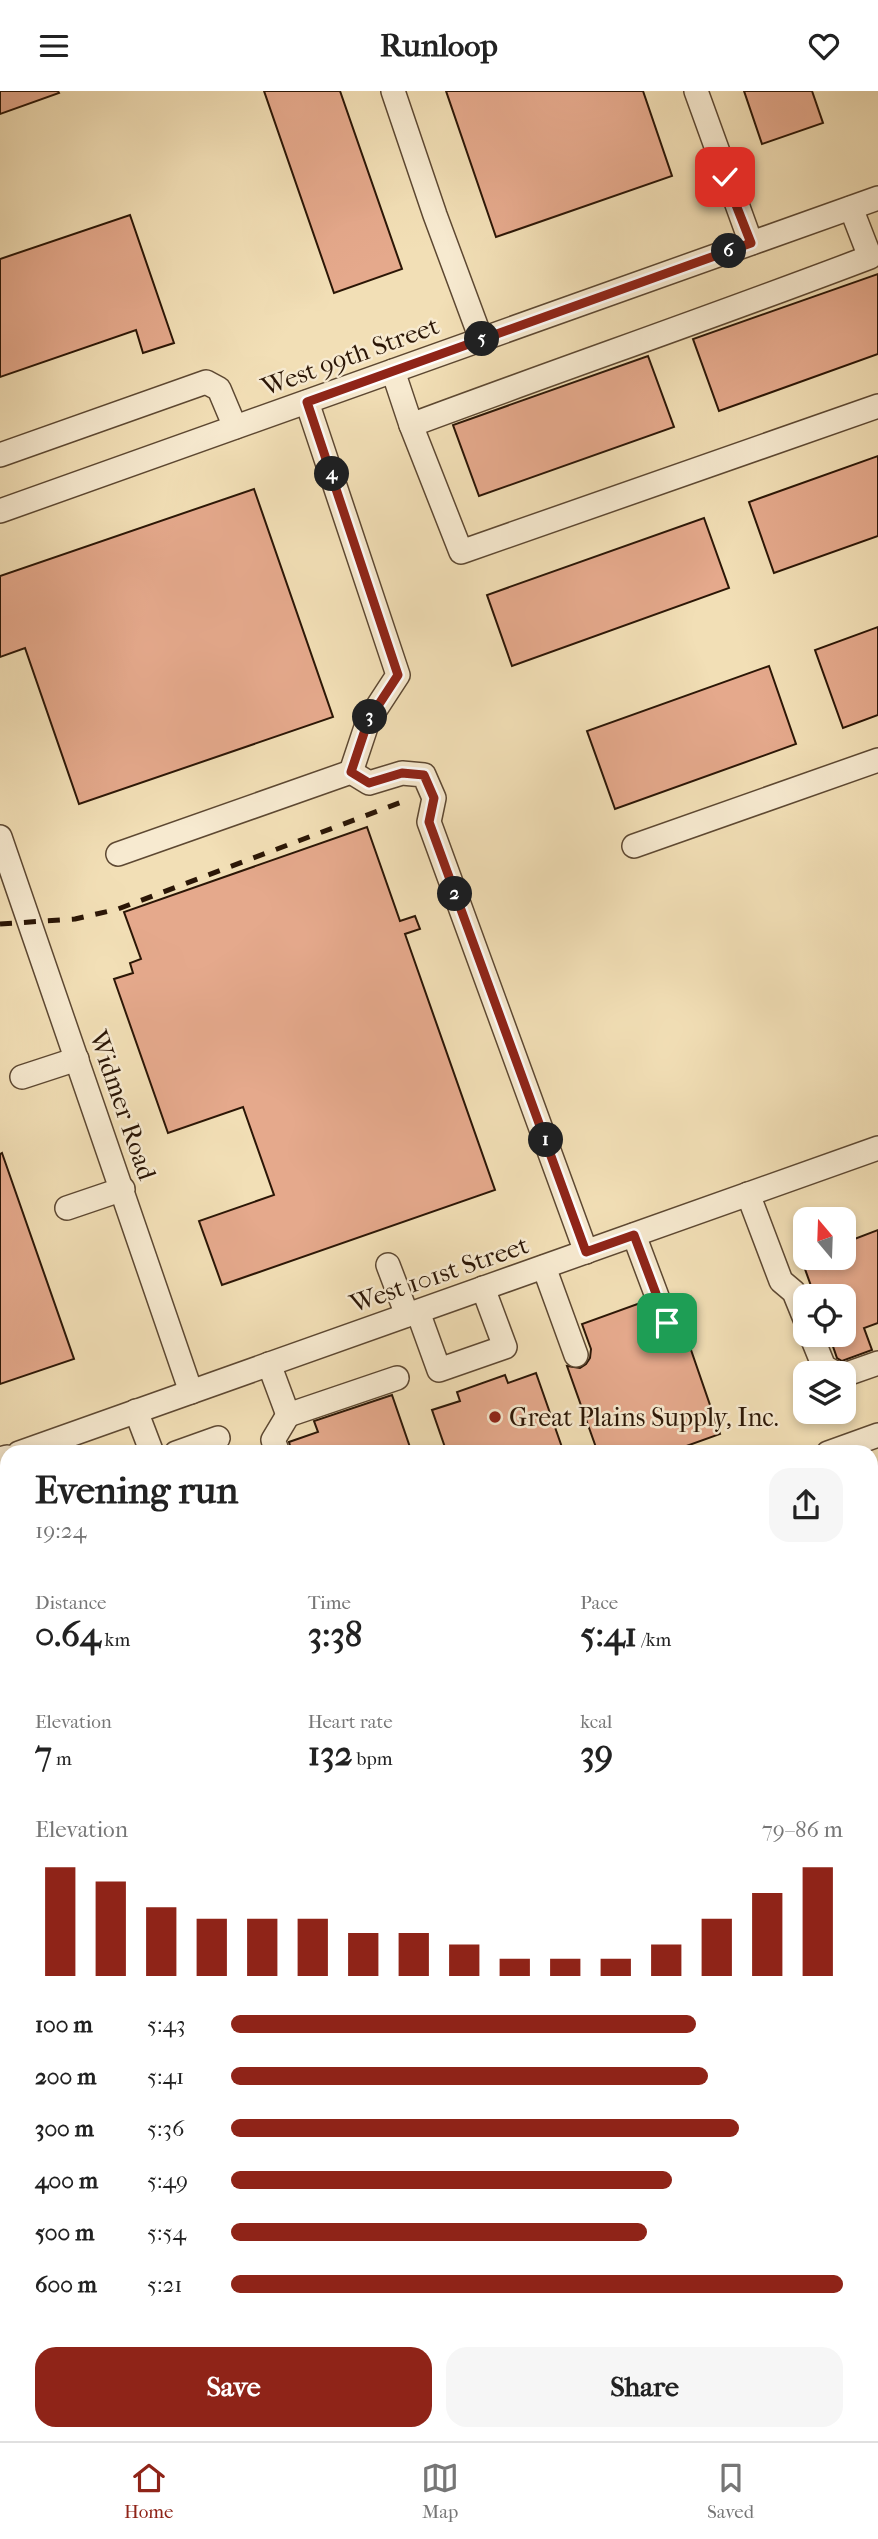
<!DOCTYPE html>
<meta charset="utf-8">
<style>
:root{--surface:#fff;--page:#f6f6f6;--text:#222;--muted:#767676;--line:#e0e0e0;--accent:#8f2418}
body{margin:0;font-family:"IM FELL French Canon",serif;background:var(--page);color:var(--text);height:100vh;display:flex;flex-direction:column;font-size:26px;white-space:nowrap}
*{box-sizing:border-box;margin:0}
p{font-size:23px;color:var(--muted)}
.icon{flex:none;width:38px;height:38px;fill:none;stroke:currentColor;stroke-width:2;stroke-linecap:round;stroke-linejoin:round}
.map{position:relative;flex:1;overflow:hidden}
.sheet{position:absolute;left:0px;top:1354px;width:878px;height:996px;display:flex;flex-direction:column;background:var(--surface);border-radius:21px 21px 0 0;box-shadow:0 4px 10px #0003}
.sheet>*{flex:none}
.needle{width:46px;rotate:341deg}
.tools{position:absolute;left:793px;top:1116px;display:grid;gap:14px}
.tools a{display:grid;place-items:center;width:63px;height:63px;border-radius:14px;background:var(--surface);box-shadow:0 4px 10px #0003;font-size:35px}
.pin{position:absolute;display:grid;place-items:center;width:60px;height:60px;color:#fff;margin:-30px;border-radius:14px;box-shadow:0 4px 10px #0006}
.km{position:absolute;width:35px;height:35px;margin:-18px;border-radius:50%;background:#222;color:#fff;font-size:19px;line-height:35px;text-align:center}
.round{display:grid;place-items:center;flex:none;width:74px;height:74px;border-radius:21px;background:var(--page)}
.overview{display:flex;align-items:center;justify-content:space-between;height:119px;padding:0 35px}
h1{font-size:38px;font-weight:700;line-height:52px}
.stats{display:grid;grid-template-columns:repeat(3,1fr);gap:10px;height:119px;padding:7px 35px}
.stats div{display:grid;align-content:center}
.stats b{font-size:35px;font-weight:700}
.stats small{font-size:19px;font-weight:400}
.stats p{font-size:19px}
.chart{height:196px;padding:14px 35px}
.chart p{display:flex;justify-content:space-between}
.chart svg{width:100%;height:126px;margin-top:7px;stroke:var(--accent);stroke-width:6}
.action{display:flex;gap:14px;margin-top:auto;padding:14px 35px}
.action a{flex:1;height:80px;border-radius:21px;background:var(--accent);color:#fff;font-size:28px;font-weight:700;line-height:80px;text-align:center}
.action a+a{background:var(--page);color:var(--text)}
ul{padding:0 35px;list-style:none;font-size:23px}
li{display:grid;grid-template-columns:112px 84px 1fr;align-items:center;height:52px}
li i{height:18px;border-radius:9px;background:var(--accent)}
header{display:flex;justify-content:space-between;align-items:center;height:91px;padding:0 35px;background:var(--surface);font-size:32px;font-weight:700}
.tabs{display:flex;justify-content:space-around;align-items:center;height:98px;border-top:2px solid var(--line);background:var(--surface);font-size:19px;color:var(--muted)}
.tabs a{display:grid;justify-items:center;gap:4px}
.tabs .active{color:var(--accent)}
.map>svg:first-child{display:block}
</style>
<header><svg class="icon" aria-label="menu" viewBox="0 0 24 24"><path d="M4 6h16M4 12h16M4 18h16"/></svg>Runloop<svg class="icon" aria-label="heart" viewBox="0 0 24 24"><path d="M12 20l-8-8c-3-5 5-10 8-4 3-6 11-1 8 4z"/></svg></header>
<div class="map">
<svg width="878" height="2350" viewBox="0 0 878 2350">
<rect width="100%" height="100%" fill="#f2dfb6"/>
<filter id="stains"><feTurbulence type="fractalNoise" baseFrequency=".00286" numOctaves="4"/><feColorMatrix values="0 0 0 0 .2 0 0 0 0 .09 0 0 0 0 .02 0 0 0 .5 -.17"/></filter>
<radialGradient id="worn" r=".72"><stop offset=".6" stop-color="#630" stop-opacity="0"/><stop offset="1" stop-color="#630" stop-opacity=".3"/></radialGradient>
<g fill="#b7c291" stroke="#716c4c" stroke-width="2">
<polygon points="878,1969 878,2255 872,2267 872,1975"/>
<polygon points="685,2343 832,2343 828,2350 685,2350"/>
</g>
<g fill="#e5a98c" stroke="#2b1606" stroke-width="2">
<polygon points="0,0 58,0 59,2 0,23"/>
<polygon points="264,0 340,0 402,178 334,202"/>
<polygon points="446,0 643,0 672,85 496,146"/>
<polygon points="744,0 812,0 823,32 762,53"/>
<polygon points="130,124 174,252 143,262 136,239 0,286 0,168"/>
<polygon points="878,183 878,263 719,320 693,248"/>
<polygon points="648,265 674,336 479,405 453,334"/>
<polygon points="878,365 878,445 774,482 749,411"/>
<polygon points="254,398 333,626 79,713 25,557 0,566 0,485"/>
<polygon points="704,427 729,497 512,575 487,504"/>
<polygon points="878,536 878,624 843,637 815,559"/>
<polygon points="769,575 796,653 615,718 587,640"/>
<polygon points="367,736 400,830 415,825 420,838 405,843 495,1099 222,1194 199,1130 274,1104 243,1016 168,1042 114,888 133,882 130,872 141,868 124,821"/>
<polygon points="2,1062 74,1268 0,1293 0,1063"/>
<polygon points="878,1139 878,1232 864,1237 872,1259 842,1270 837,1267 829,1244 844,1244 844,1206 815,1206 801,1167 844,1167 844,1152"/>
<polygon points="643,1211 653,1237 659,1243 665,1246 673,1245 678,1240 681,1230 720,1343 667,1362 598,1362 567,1275 580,1277 586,1273 590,1267 591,1258 582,1233"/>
<polygon points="536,1282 564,1362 447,1362 432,1319 460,1310 457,1301 505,1284 508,1292"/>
<polygon points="392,1304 412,1362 292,1362 289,1351 318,1341 314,1330"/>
</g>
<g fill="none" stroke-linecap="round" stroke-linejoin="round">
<defs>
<g id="minor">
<polyline points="393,0 435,124 481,248"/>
<polyline points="696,0 751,152"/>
<polyline points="393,280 411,334 461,461 878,315"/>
<polyline points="307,311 398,584 368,630 351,681"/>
<path d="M411 334C564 277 718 224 870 166L851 117"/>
<polyline points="0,364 206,291 219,298 235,336"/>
<polyline points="0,420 878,107"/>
<polyline points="0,746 191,1301"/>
<polyline points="634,755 878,669"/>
<polyline points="118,763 351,681 369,692 402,682 424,684 434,707 429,731 586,1161"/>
<polyline points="22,986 77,968"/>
<polyline points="748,1103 781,1190 794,1201 805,1228"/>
<polyline points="67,1117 123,1098"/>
<polyline points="634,1144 667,1232"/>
<polyline points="388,1174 407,1224"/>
<polyline points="544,1176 576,1264"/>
<polyline points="418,1221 439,1279 505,1256 483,1197"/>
<polyline points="811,1244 824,1276 837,1283"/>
<polyline points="269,1273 288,1324 397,1287"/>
<polyline points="844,1284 878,1272"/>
<polyline points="136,1320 152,1362"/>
<polyline points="19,1362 878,1057"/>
<polyline points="176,1362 218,1347"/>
<polyline points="278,1362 273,1349 288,1324"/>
<polyline points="828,1362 878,1344"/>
<polyline points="0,1368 7,1366"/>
<polyline points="0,1424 7,1421"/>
<polyline points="872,1956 878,1950"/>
<polyline points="0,2289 7,2286"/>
</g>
<g id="highway">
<polyline points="872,2300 878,2288"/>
<polyline points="844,2350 848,2343"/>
</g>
</defs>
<use href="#minor" stroke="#5d4832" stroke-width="26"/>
<use href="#highway" stroke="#2b1606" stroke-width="37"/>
<use href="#minor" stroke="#f7ead0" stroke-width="23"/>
<use href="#highway" stroke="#e9c07b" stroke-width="33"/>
<polyline stroke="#2b1606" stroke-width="5" stroke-dasharray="12 12" stroke-linecap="butt" points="0,833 75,828 118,818 407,709"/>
</g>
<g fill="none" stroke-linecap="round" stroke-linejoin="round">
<defs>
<polyline id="route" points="667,1232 634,1144 586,1161 429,731 434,707 424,684 402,682 369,692 351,681 368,630 398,584 307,311 751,152 725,86"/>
</defs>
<use href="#route" stroke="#fff" stroke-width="14"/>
<use href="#route" stroke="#8f2418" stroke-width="9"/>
</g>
<circle fill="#8f2418" stroke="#f7ead0" stroke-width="2.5" cx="495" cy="1326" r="7"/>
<g text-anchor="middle" stroke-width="5" stroke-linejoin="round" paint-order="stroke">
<g font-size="26" fill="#2b1606" stroke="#f7ead0">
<text transform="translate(350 265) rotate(-20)" y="9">West 99th Street</text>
<text transform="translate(123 1014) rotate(71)" y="9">Widmer Road</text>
<text transform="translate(439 1183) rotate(-19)" y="9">West 101st Street</text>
</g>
<g font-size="26" fill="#2b1606" stroke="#f7ead0" text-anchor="start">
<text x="509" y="1335">Great Plains Supply, Inc.</text>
</g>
</g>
<rect width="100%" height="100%" filter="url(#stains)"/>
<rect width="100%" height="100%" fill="url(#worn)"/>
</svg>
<div class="tools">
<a><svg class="needle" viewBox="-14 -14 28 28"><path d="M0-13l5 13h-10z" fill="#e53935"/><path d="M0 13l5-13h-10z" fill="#767676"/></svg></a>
<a><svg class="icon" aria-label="locate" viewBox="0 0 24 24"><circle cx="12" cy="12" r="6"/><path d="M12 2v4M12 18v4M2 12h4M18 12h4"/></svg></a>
<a><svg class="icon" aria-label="layers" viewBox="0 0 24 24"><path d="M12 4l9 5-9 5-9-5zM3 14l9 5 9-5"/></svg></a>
</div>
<div class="pin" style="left:667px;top:1232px;background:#1e9e55"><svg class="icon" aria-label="arrive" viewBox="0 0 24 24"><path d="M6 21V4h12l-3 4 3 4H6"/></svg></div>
<div class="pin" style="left:725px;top:86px;background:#d93025"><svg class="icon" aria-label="check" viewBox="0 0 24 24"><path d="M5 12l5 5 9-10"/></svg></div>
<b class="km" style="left:546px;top:1049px">1</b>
<b class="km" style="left:455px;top:803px">2</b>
<b class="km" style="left:370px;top:626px">3</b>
<b class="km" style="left:332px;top:383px">4</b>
<b class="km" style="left:482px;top:248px">5</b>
<b class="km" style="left:729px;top:160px">6</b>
<section class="sheet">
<div class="overview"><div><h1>Evening run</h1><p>19:24</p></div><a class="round"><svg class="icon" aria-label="share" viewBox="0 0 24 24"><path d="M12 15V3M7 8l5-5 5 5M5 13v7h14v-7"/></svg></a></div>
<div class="stats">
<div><p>Distance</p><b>0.64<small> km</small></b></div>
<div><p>Time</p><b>3:38</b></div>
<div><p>Pace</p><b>5:41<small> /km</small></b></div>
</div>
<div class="stats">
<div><p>Elevation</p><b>7<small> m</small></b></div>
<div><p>Heart rate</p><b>132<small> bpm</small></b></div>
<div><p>kcal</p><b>39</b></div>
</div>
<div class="chart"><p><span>Elevation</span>79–86 m</p>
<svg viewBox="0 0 160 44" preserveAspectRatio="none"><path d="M5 44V6M15 44V11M25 44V20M35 44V24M45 44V24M55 44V24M65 44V29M75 44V29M85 44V33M95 44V38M105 44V38M115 44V38M125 44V33M135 44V24M145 44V15M155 44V6"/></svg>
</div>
<ul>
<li><b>100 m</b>5:43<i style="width:76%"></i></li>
<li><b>200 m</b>5:41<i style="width:78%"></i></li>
<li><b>300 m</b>5:36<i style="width:83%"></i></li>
<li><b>400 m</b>5:49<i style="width:72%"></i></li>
<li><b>500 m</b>5:54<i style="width:68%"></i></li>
<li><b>600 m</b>5:21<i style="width:100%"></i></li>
</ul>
<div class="action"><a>Save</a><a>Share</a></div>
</section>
</div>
<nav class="tabs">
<a class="active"><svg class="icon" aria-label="home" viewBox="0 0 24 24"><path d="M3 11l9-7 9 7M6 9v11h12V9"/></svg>Home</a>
<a><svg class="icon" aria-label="map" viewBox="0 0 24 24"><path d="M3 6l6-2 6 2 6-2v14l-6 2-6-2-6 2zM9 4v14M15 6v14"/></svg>Map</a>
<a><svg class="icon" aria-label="saved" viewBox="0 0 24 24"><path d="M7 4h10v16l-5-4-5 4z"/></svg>Saved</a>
</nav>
